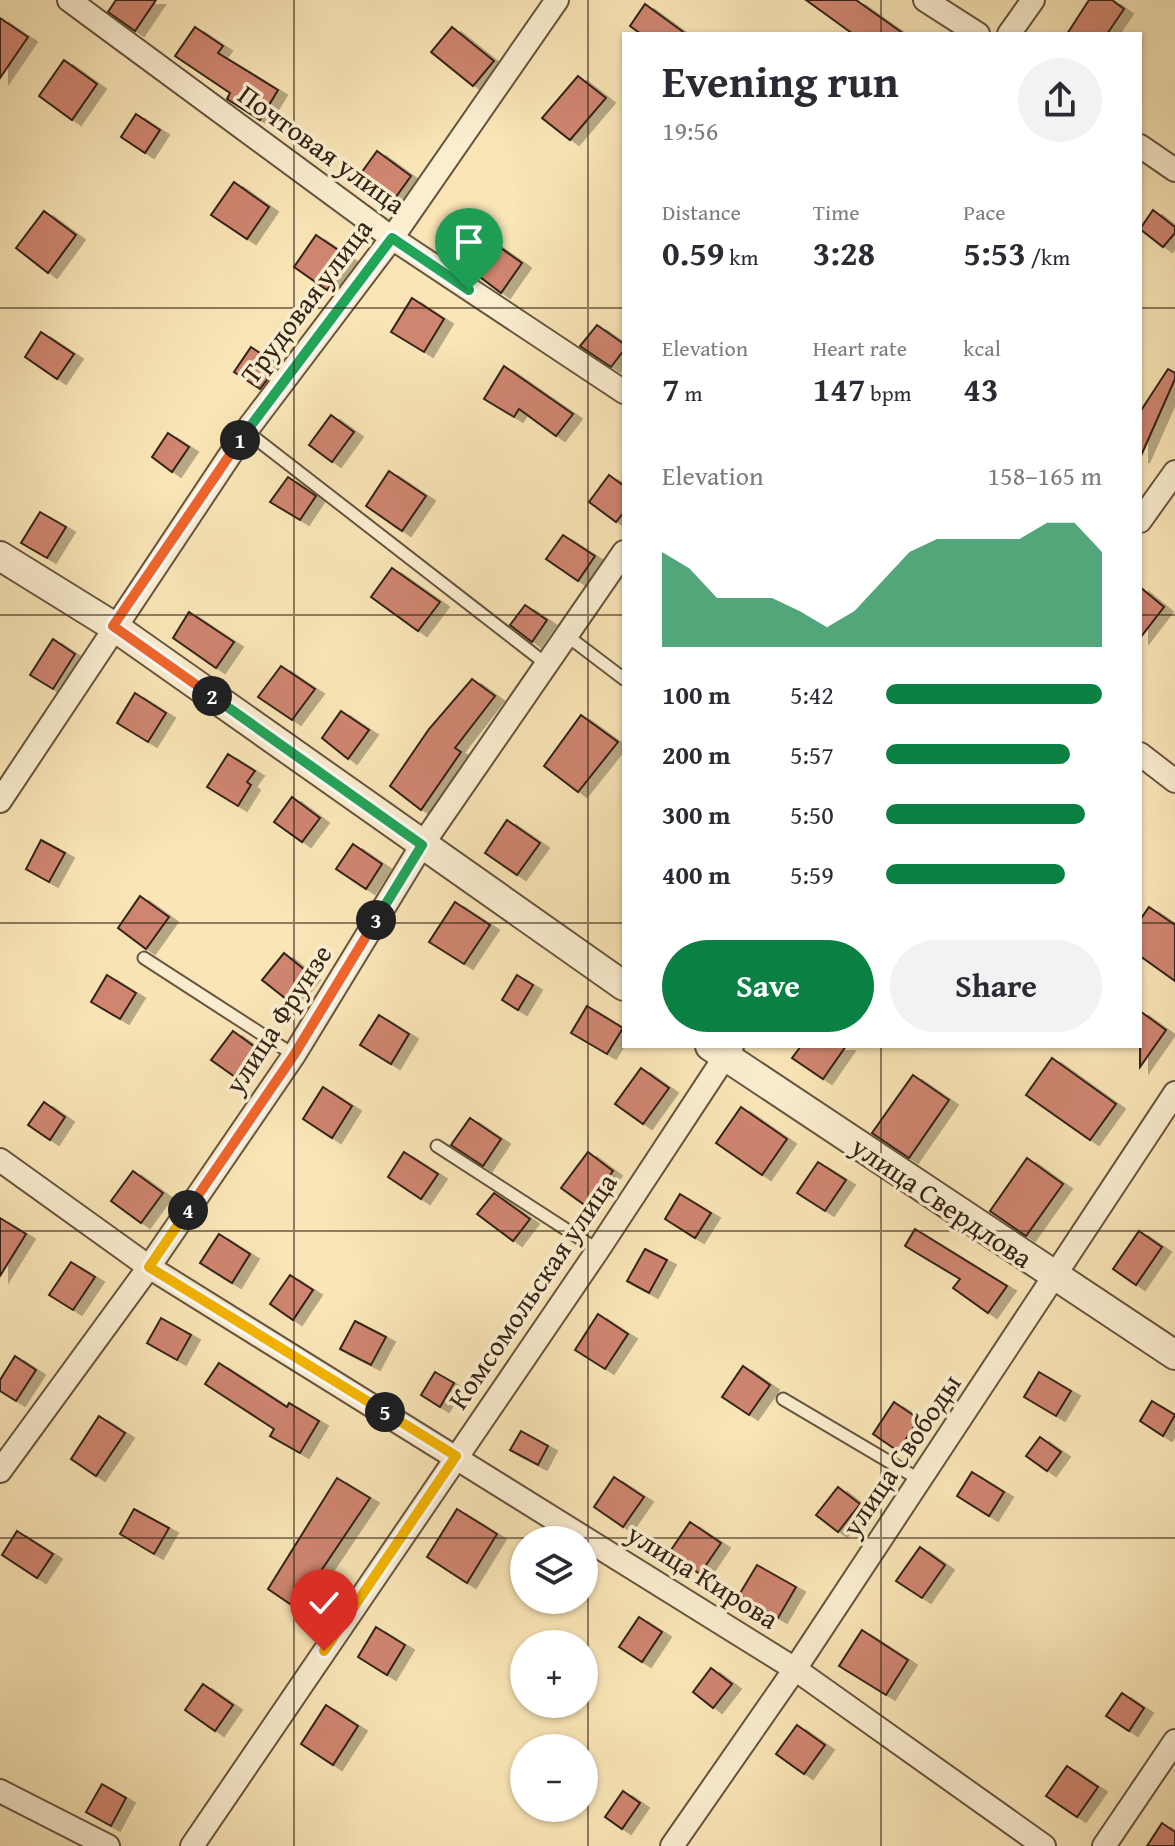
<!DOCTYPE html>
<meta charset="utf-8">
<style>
:root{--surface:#fff;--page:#f2f2f3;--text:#2b2b33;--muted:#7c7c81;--accent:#0b8043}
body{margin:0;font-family:"Gentium Book Plus",serif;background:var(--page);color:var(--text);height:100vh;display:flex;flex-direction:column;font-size:30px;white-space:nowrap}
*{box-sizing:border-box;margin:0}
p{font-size:26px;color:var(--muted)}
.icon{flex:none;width:44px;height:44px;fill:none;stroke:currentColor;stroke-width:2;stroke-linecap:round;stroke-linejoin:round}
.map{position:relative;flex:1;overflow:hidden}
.details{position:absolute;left:622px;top:32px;width:520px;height:1016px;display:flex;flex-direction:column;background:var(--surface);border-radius:0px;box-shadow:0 2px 6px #0004}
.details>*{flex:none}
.tools{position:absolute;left:510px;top:1526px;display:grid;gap:16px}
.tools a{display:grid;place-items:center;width:88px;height:88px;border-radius:50%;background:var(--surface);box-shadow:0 2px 6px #0004;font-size:40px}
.pin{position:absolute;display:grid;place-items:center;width:68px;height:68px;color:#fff;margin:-82px -34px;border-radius:50% 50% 50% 0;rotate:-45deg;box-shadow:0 0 8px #0007}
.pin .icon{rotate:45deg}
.km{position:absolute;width:40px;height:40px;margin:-20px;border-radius:50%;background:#222;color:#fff;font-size:22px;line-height:40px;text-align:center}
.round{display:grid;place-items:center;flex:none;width:84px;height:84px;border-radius:42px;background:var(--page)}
.headline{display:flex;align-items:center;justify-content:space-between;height:136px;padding:0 40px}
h1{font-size:44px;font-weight:800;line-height:60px}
.metrics{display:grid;grid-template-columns:repeat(3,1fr);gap:12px;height:136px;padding:8px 40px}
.metrics div{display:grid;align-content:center}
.metrics b{font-size:34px;font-weight:800}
.metrics small{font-size:22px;font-weight:400}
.metrics p{font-size:22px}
.chart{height:224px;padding:16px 40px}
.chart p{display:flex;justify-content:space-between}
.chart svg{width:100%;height:144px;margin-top:8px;fill:var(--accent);opacity:.7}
.cta{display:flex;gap:16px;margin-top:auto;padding:16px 40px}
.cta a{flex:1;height:92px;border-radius:48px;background:var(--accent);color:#fff;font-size:32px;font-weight:800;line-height:92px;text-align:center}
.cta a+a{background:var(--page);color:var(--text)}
ul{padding:0 40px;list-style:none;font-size:26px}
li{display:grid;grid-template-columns:128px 96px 1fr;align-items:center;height:60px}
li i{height:20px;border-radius:10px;background:var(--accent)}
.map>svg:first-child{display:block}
</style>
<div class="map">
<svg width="1175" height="1846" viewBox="0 0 1175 1846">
<defs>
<filter id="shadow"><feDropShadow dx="9" dy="5" stdDeviation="0" flood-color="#0004"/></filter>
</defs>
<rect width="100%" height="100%" fill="#f9e5b6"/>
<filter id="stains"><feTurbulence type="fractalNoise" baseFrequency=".0025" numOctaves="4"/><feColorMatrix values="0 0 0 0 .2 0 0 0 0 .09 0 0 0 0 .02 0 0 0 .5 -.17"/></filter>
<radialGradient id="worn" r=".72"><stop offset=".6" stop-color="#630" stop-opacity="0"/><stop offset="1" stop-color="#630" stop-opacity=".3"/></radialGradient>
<g fill="#cf8570" stroke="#352417" stroke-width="2" filter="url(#shadow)">
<polygon points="116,0 156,0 135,31 108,12"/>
<polygon points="806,0 856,0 904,34 853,34"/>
<polygon points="1089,0 1112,0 1124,9 1107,34 1067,34"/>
<polygon points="645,4 686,34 641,34 630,26"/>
<polygon points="0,18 28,37 0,78"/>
<polygon points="195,27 223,46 218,53 278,90 260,120 227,99 230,93 175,56"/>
<polygon points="452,27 494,61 473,86 431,52"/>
<polygon points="64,60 97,84 72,120 39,96"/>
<polygon points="578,76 606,98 570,140 542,118"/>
<polygon points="136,114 160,130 145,153 121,137"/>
<polygon points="377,151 411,176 388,208 354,183"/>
<polygon points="234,182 269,207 247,239 211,215"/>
<polygon points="1153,210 1175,227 1175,233 1163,247 1140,229"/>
<polygon points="44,211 76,235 48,273 16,248"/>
<polygon points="470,226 522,263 501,293 450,254"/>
<polygon points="316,235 350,258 327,290 294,267"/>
<polygon points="412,298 444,319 424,352 391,332"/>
<polygon points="597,325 624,344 624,350 611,367 580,346"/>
<polygon points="41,332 74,354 57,379 25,357"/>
<polygon points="251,347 278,365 260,389 234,372"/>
<polygon points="504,366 573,414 556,436 519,409 514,417 484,399"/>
<polygon points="1168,369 1175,373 1175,379 1140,458 1140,412"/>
<polygon points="331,415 354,432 332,462 309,445"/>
<polygon points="168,433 189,447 172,472 152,457"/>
<polygon points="389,471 426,496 402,531 366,506"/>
<polygon points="609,475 624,486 624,512 616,522 589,502"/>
<polygon points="288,477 316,496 300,520 270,502"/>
<polygon points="40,512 66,527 47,558 21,543"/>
<polygon points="563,535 595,556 578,581 546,559"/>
<polygon points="392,568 440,602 418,631 371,597"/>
<polygon points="1140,587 1164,607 1140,638"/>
<polygon points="525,605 547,620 532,642 510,625"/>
<polygon points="189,612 234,642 216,668 173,638"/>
<polygon points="53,639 75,654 53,689 30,675"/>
<polygon points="281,666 315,689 292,720 258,697"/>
<polygon points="472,679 495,696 455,748 461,752 421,810 390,786 429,729"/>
<polygon points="135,693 166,713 148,742 117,723"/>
<polygon points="341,711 369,730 348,759 322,738"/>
<polygon points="581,715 618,742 578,792 544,766"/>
<polygon points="228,754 255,771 247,782 251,785 238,806 207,787"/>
<polygon points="292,797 320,818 302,842 274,822"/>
<polygon points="507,820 540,843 517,875 485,853"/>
<polygon points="41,840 65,853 49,882 26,869"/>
<polygon points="353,844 382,864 366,889 336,869"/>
<polygon points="140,896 169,917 146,949 118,928"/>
<polygon points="455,902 490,925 464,964 429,942"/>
<polygon points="1149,907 1175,925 1175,981 1140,956 1140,920"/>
<polygon points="284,953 311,975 290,1002 262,980"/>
<polygon points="107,975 136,993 120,1019 91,1002"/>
<polygon points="517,975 533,985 518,1010 502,1000"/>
<polygon points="587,1006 623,1028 607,1054 571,1033"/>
<polygon points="1140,1011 1166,1030 1140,1067"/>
<polygon points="379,1015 409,1034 391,1064 360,1045"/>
<polygon points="233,1031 259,1050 238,1079 211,1060"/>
<polygon points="801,1046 846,1046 823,1079 792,1058"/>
<polygon points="1052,1058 1116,1104 1090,1140 1026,1095"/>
<polygon points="641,1068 669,1088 643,1124 615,1104"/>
<polygon points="913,1075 949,1100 909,1158 872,1133"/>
<polygon points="323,1087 352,1106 332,1138 303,1119"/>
<polygon points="44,1102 65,1117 50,1140 28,1125"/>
<polygon points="741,1107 787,1139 762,1175 716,1143"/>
<polygon points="470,1118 501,1139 483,1166 451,1145"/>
<polygon points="404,1152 438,1174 421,1199 388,1177"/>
<polygon points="588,1152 613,1171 586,1206 561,1188"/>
<polygon points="1027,1158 1063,1184 1026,1236 990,1211"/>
<polygon points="818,1162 846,1180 825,1211 797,1193"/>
<polygon points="133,1171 163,1193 141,1223 111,1201"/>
<polygon points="494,1193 530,1219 513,1241 477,1214"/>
<polygon points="680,1194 711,1213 695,1238 665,1219"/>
<polygon points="0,1218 26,1234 0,1276"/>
<polygon points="915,1229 1007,1286 988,1313 953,1288 960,1279 905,1246"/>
<polygon points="1139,1231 1162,1247 1136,1285 1113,1269"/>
<polygon points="219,1234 250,1254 232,1283 200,1263"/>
<polygon points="645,1249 667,1260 649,1293 627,1281"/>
<polygon points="71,1262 95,1277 73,1310 49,1295"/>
<polygon points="290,1275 313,1290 293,1320 270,1304"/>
<polygon points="598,1314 628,1334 605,1369 575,1350"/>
<polygon points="161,1318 191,1335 177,1360 147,1343"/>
<polygon points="355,1321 386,1337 371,1365 340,1349"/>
<polygon points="15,1356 36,1370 16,1401 0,1391 0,1380"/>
<polygon points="219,1363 287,1407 289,1403 319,1421 300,1453 270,1436 274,1429 205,1384"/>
<polygon points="743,1366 770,1385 749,1415 722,1397"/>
<polygon points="435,1372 454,1383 440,1407 421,1395"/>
<polygon points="1039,1372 1071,1391 1056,1416 1024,1397"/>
<polygon points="1152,1401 1175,1415 1163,1436 1140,1421"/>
<polygon points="894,1402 919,1419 898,1451 873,1434"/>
<polygon points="99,1416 125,1433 96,1476 71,1459"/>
<polygon points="521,1431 548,1446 538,1465 510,1450"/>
<polygon points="1040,1437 1061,1452 1047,1471 1026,1456"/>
<polygon points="972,1472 1004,1492 989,1516 957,1496"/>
<polygon points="614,1477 644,1497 623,1527 594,1507"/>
<polygon points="337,1478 370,1498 296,1608 268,1589"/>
<polygon points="838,1487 860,1504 838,1532 816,1515"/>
<polygon points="134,1509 169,1528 154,1554 120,1534"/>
<polygon points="457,1509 497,1534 467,1583 427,1557"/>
<polygon points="690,1522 721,1543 700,1574 669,1553"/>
<polygon points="17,1531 53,1554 37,1578 2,1555"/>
<polygon points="920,1547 945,1565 922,1598 896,1581"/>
<polygon points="757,1565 796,1587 778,1618 739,1595"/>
<polygon points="639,1617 662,1632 642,1662 619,1647"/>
<polygon points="376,1627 405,1645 387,1675 358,1657"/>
<polygon points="862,1630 908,1660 886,1695 839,1666"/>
<polygon points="711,1668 732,1684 713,1708 693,1692"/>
<polygon points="203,1684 233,1705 215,1731 185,1710"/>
<polygon points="1122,1693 1144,1708 1129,1731 1106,1716"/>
<polygon points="326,1705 358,1726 333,1765 301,1744"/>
<polygon points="797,1725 825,1745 804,1774 776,1754"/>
<polygon points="1067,1766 1098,1787 1077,1817 1046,1796"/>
<polygon points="102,1784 126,1798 111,1826 86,1812"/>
<polygon points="623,1791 640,1803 622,1829 605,1817"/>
<polygon points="1162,1823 1175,1832 1175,1846 1147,1846"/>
</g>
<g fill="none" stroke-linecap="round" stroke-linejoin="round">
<defs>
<g id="service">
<polyline points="246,431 545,663"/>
<polyline points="566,635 624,679"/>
<polyline points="144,958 294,1055"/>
<polyline points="437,1146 598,1250"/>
<polyline points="783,1399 920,1480"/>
</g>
<g id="minor">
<polyline points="69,0 392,238 624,392"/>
<polyline points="925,0 978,34"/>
<polyline points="1009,34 1033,0"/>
<polyline points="1140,146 1175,170"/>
<polyline points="1140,521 1175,472"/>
<polyline points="1140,754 1175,781"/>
<polyline points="0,801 246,431 392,238 557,0"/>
<polyline points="0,1160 149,1267 795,1669 1044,1846"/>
<polyline points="0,1471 149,1267 294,1055 422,845 624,552"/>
<polyline points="0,1791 108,1846"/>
<polyline points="192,1846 598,1250 732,1046"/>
<polyline points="672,1846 795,1669 1175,1093"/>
<polyline points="1104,1846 1175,1741"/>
</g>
<g id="tertiary">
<polyline points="0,556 113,626 624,986"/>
<polyline points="710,1046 1175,1355"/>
</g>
</defs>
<use href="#service" stroke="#66543f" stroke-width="15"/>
<use href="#minor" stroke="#66543f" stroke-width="26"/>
<use href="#tertiary" stroke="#66543f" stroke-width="32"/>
<use href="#service" stroke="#fbeed0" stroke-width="11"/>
<use href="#minor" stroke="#fbeed0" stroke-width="22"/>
<use href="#tertiary" stroke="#fbeed0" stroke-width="28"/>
</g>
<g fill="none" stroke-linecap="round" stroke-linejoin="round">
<defs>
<polyline id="split-1" points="240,440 392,238 469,290"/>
<polyline id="split-2" points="212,696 113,626 240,440"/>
<polyline id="split-3" points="212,696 422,845 376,920"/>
<polyline id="split-4" points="188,1210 294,1055 376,920"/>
<polyline id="split-5" points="188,1210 149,1267 385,1412"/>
<polyline id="split-6" points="324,1651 456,1456 385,1412"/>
</defs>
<use href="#split-1" stroke="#fff" stroke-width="16"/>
<use href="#split-2" stroke="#fff" stroke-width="16"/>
<use href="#split-3" stroke="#fff" stroke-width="16"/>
<use href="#split-4" stroke="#fff" stroke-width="16"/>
<use href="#split-5" stroke="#fff" stroke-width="16"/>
<use href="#split-6" stroke="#fff" stroke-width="16"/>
<use href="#split-1" stroke="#22a559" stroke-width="10"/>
<use href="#split-2" stroke="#f0652b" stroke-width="10"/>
<use href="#split-3" stroke="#22a559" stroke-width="10"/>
<use href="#split-4" stroke="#f0652b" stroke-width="10"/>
<use href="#split-5" stroke="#f5b400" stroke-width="10"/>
<use href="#split-6" stroke="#f5b400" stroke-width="10"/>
</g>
<path fill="none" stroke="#352417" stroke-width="2" stroke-opacity="0.55" d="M294 0V1846M588 0V1846M881 0V34M0 308H624M1140 308H1175M0 615H624M1140 615H1175M0 923H624M1140 923H1175M881 1046V1846M0 1231H1175M0 1538H1175"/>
<g text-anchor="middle" stroke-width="7" stroke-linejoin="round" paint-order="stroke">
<g font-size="28" fill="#352417" stroke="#fbeed0">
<text transform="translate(322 149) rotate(36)" y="10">Почтовая улица</text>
<text transform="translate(306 301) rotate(-53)" y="10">Трудовая улица</text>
<text transform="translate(278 1019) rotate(-57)" y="10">улица Фрунзе</text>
<text transform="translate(942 1202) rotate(34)" y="10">улица Свердлова</text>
<text transform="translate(532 1291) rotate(-56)" y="10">Комсомольская улица</text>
<text transform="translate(901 1455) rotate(-56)" y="10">улица Свободы</text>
<text transform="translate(703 1576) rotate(32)" y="10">улица Кирова</text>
</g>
</g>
<rect width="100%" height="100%" filter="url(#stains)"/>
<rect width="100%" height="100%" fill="url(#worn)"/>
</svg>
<div class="tools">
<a><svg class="icon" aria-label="layers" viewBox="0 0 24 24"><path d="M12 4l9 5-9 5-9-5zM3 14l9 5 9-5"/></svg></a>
<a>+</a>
<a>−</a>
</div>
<div class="pin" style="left:469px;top:290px;background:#1e9e55"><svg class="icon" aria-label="arrive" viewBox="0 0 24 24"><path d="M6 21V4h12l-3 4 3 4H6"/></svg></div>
<div class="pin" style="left:324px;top:1651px;background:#d93025"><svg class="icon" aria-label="check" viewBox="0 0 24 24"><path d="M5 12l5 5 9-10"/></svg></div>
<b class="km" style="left:240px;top:440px">1</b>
<b class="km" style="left:212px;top:696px">2</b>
<b class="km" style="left:376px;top:920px">3</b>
<b class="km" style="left:188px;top:1210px">4</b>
<b class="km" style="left:385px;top:1412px">5</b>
<section class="details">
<div class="headline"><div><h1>Evening run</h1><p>19:56</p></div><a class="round"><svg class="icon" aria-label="share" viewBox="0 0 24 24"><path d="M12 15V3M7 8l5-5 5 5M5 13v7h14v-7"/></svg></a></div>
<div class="metrics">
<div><p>Distance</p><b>0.59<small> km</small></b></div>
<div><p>Time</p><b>3:28</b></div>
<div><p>Pace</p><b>5:53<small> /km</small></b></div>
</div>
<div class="metrics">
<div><p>Elevation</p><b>7<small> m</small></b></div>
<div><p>Heart rate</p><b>147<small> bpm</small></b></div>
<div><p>kcal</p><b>43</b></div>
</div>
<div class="chart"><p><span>Elevation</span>158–165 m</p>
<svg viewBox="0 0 160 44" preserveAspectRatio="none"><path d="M0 44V15L10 20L20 29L30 29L40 29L50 33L60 38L70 33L80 24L90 15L100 11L110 11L120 11L130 11L140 6L150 6L160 15V44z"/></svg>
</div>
<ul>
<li><b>100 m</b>5:42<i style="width:100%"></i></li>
<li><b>200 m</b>5:57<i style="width:85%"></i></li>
<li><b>300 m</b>5:50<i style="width:92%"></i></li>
<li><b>400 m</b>5:59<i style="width:83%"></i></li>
</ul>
<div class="cta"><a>Save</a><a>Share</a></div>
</section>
</div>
